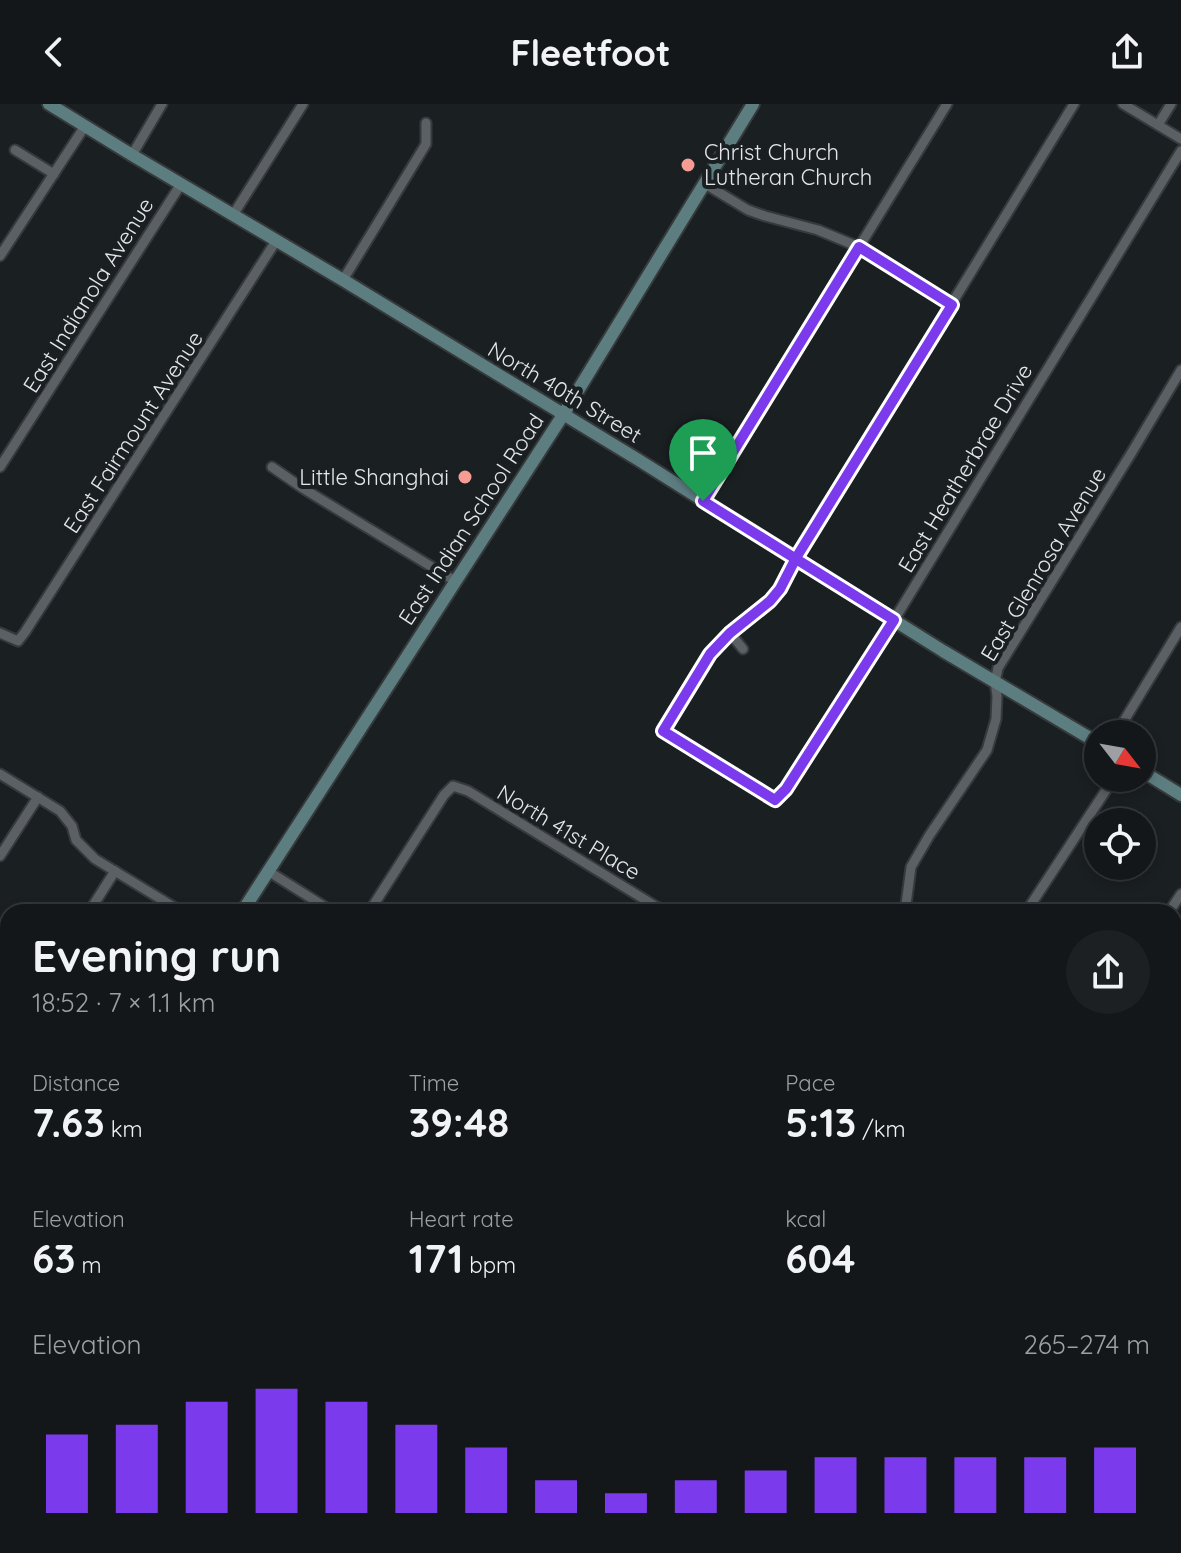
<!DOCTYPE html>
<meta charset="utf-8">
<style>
:root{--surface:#14171a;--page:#1d2023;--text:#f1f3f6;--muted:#9d9fa2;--line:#333639;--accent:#7c3aed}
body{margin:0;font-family:Quicksand,sans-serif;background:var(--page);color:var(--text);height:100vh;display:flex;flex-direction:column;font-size:30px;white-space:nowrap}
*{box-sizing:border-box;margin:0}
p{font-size:26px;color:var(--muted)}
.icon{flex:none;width:44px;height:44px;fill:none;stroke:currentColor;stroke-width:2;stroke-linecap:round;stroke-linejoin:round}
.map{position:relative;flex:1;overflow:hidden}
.sheet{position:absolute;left:0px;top:800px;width:1182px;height:650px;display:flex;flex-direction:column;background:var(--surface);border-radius:24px 24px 0 0;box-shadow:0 4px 12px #0003,0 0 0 2px var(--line)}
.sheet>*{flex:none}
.needle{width:52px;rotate:121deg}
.tools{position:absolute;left:1084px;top:616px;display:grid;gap:16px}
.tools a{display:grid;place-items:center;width:72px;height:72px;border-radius:50%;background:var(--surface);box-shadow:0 4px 12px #0003,0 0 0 2px var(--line);font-size:40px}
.pin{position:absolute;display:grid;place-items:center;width:68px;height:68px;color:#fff;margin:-82px -34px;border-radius:50% 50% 50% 0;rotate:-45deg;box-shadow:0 0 8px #0007}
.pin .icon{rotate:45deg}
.round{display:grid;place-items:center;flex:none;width:84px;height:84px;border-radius:42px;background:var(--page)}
.overview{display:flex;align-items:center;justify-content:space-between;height:136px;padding:0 32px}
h1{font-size:44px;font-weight:700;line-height:60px}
.metrics{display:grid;grid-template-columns:repeat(3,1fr);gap:12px;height:136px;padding:8px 32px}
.metrics div{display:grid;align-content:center}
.metrics b{font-size:40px;font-weight:700}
.metrics small{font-size:22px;font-weight:400}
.metrics p{font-size:22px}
.chart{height:224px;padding:16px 32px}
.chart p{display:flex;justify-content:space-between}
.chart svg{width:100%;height:144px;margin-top:8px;stroke:var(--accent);stroke-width:6}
header{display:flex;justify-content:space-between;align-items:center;height:104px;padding:0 32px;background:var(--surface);font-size:36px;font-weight:700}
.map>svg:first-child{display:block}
</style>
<header><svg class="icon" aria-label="back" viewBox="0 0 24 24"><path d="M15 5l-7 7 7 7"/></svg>Fleetfoot<svg class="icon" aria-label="share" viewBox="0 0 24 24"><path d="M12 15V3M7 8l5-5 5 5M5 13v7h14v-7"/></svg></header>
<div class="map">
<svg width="1181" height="1449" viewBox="0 0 1181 1449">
<rect width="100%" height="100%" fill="#1a1f22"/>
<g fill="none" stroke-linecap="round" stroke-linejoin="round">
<defs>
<g id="street">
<polyline points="1074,0 796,454 780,485 770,497 730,529 710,550 663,627 775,696 786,685 894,516 1181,47"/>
<polyline points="1123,0 1181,35"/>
<polyline points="1158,21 1171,0"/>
<polyline points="15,46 54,70"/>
<polyline points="132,51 162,0"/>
<polyline points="705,80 748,106 765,112 818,126 859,143 952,201"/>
<polyline points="233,111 303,0"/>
<polyline points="0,152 85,22"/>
<polyline points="343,176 426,40 426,19"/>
<polyline points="0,363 181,80"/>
<polyline points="272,363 304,385 455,477"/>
<polyline points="703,397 947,0"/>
<polyline points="0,529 18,537 25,528 276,137"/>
<polyline points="730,529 743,545"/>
<polyline points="1116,630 1181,523"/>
<polyline points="0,670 60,707 72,722 76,736 95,755 182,808"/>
<polyline points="0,752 38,693"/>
<polyline points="268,767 333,808"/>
<polyline points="89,808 115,767"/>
<polyline points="369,808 444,691 453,682 468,687 665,808"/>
<polyline points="905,808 911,763 929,732 987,646 996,615 997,592 995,578 998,564 1132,348 1181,266"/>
<polyline points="1026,808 1114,674"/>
<polyline points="1169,808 1181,790"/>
<polyline points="0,856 8,861"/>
<polyline points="1174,1075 1181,1080"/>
<polyline points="1174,1211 1181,1200"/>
<polyline points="1174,1322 1181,1327"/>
<polyline points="78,1449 83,1442"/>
<polyline points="238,1449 243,1442"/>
<polyline points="488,1449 493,1442"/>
<polyline points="623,1449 628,1442"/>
<polyline points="754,1449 759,1442"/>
<polyline points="885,1449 889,1442"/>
<polyline points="1018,1449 1022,1442"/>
</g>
<g id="secondary">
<polyline points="49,0 132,51 343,176 637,355 943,547 1098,639"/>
<polyline points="1142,667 1181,691"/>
<polyline points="242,808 563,311 753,0"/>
<polyline points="0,1181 8,1168"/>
<polyline points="1174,1421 1181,1410"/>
<polyline points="1155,1449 1160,1442"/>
</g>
<g id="primary">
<polyline points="0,1228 8,1233"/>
<polyline points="0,1249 8,1254"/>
<polyline points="336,1442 348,1449"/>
</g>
</defs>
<use href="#street" stroke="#363a3c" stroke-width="13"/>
<use href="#secondary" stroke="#363a3c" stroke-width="16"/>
<use href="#primary" stroke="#363a3c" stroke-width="18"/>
<use href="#street" stroke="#5a6063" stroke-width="9"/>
<use href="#secondary" stroke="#5d7e81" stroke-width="12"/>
<use href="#primary" stroke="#609c9f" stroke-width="14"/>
</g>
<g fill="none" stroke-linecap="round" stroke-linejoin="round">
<defs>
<polyline id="route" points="703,397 894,516 786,685 775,696 663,627 710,550 730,529 770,497 780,485 796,454 952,201 859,143 703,397"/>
</defs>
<use href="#route" stroke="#fff" stroke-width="16"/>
<use href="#route" stroke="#7c3aed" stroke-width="10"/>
</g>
<g fill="#f59c93" stroke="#1a1f22" stroke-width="3">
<circle cx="688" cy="61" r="8"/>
<circle cx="465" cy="373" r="8"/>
</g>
<g text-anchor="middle" stroke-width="8" stroke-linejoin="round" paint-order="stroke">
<g font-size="22" fill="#e3e7e9" stroke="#1a1f22" text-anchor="start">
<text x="704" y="56">Christ Church<tspan x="704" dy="25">Lutheran Church</tspan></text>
<text x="449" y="381" text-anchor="end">Little Shanghai</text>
</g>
<g font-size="22" fill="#e3e7e9" stroke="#1a1f22">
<text transform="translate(88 191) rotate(-58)" y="8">East Indianola Avenue</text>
<text transform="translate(565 288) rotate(31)" y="8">North 40th Street</text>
<text transform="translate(133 328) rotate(-57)" y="8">East Fairmount Avenue</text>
<text transform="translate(965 364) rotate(-59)" y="8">East Heatherbrae Drive</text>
<text transform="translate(471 415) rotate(-57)" y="8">East Indian School Road</text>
<text transform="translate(1043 460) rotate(-59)" y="8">East Glenrosa Avenue</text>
<text transform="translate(569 728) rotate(31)" y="8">North 41st Place</text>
</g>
</g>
</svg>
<div class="tools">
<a><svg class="needle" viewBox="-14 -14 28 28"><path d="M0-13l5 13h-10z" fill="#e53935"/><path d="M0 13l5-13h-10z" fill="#9d9fa2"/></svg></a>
<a><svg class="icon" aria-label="locate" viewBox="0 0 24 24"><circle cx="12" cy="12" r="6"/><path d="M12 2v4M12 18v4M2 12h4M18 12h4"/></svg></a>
</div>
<div class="pin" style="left:703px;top:397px;background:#1e9e55"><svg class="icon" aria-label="arrive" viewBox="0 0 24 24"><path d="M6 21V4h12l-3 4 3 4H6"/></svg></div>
<section class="sheet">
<div class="overview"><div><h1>Evening run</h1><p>18:52 · 7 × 1.1 km</p></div><a class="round"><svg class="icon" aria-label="share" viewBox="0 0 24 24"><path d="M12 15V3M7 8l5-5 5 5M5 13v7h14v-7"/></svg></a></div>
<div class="metrics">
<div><p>Distance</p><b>7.63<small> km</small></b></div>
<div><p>Time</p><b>39:48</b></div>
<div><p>Pace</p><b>5:13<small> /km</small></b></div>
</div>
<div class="metrics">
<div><p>Elevation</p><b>63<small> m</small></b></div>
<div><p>Heart rate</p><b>171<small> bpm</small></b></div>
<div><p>kcal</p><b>604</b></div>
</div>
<div class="chart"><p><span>Elevation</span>265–274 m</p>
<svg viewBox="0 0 160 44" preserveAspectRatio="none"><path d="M5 44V20M15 44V17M25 44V10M35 44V6M45 44V10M55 44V17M65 44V24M75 44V34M85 44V38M95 44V34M105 44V31M115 44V27M125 44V27M135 44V27M145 44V27M155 44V24"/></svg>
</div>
</section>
</div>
